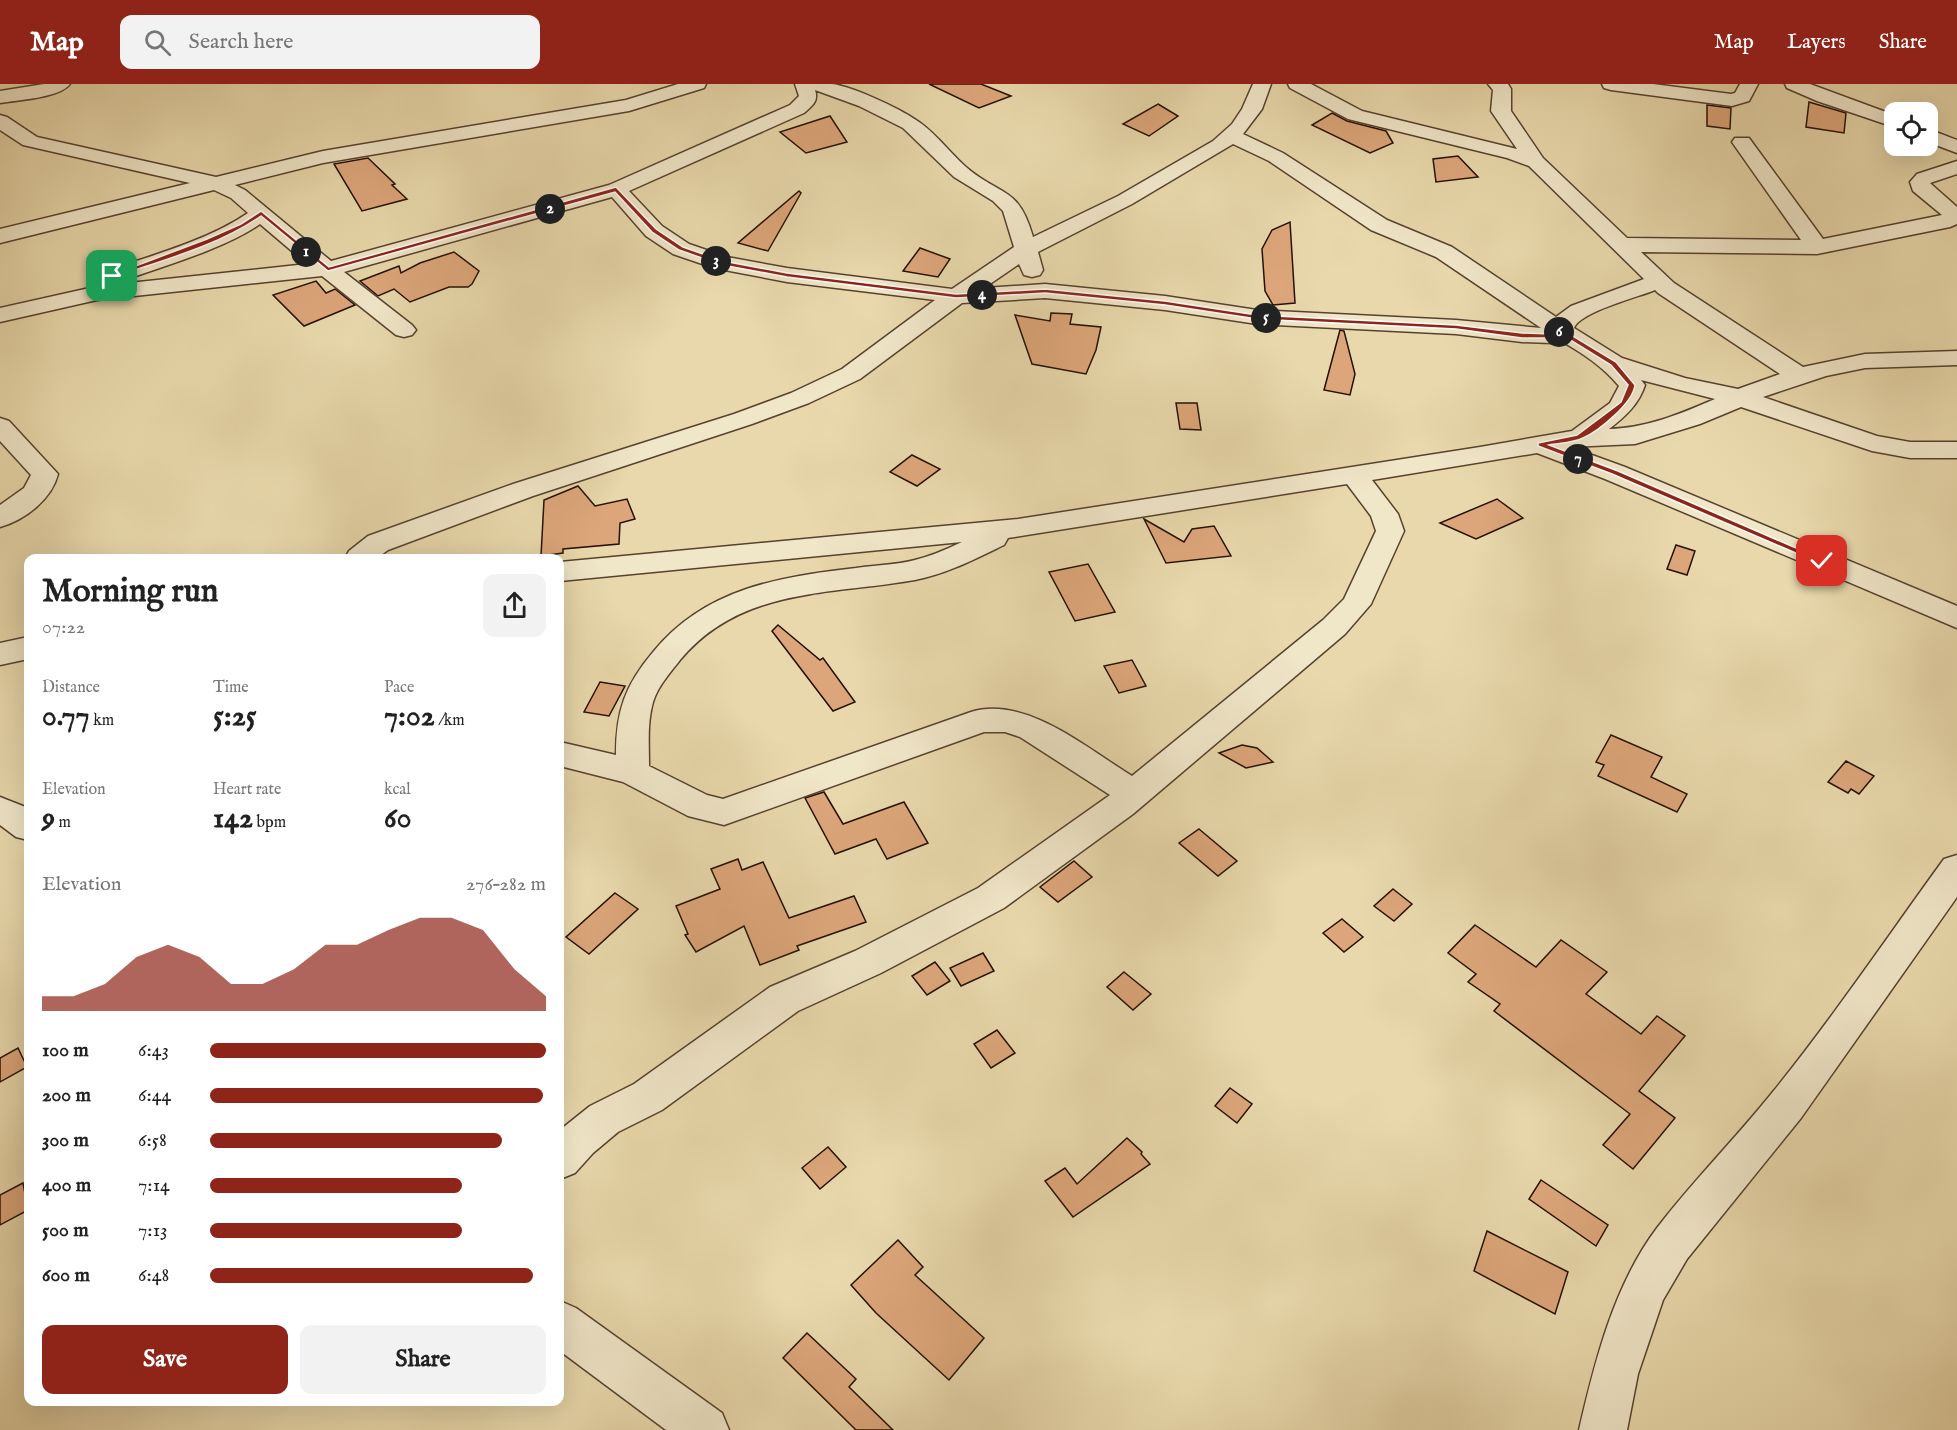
<!DOCTYPE html>
<meta charset="utf-8">
<style>
:root{--surface:#fff;--page:#f2f2f2;--text:#222;--muted:#767676;--accent:#8f2418}
body{margin:0;font-family:"IM FELL English",serif;background:var(--page);color:var(--text);height:100vh;display:flex;flex-direction:column;font-size:22px;white-space:nowrap}
*{box-sizing:border-box;margin:0}
p{font-size:20px;color:var(--muted)}
.icon{flex:none;width:33px;height:33px;fill:none;stroke:currentColor;stroke-width:2;stroke-linecap:round;stroke-linejoin:round}
.map{position:relative;flex:1;overflow:hidden}
.details{position:absolute;left:24px;top:470px;width:540px;height:852px;display:flex;flex-direction:column;background:var(--surface);border-radius:12px;box-shadow:0 6px 24px #0002}
.details>*{flex:none}
.fabs{position:absolute;left:1884px;top:18px;display:grid;gap:12px}
.fabs a{display:grid;place-items:center;width:54px;height:54px;border-radius:12px;background:var(--surface);box-shadow:0 6px 24px #0002;font-size:30px}
.pin{position:absolute;display:grid;place-items:center;width:51px;height:51px;color:#fff;margin:-26px;border-radius:12px;box-shadow:0 3px 9px #0006}
.km{position:absolute;width:30px;height:30px;margin:-15px;border-radius:50%;background:#222;color:#fff;font-size:16px;line-height:30px;text-align:center}
.round{display:grid;place-items:center;flex:none;width:63px;height:63px;border-radius:12px;background:var(--page)}
.summary{display:flex;align-items:center;justify-content:space-between;height:102px;padding:0 18px}
h1{font-size:33px;font-weight:800;line-height:45px}
.stats{display:grid;grid-template-columns:repeat(3,1fr);gap:9px;height:102px;padding:6px 18px}
.stats div{display:grid;align-content:center}
.stats b{font-size:30px;font-weight:800}
.stats small{font-size:16px;font-weight:400}
.stats p{font-size:16px}
.chart{height:168px;padding:12px 18px}
.chart p{display:flex;justify-content:space-between}
.chart svg{width:100%;height:108px;margin-top:6px;fill:var(--accent);opacity:.7}
.button{display:flex;gap:12px;margin-top:auto;padding:12px 18px}
.button a{flex:1;height:69px;border-radius:12px;background:var(--accent);color:#fff;font-size:24px;font-weight:800;line-height:69px;text-align:center}
.button a+a{background:var(--page);color:var(--text)}
ul{padding:0 18px;list-style:none;font-size:20px}
li{display:grid;grid-template-columns:96px 72px 1fr;align-items:center;height:45px}
li i{height:15px;border-radius:8px;background:var(--accent)}
header{display:flex;align-items:center;gap:36px;box-sizing:border-box;height:84px;padding:0 30px;background:var(--accent);color:#fff}
header strong{font-size:28px}
nav{display:flex;gap:33px;margin-inline-start:auto;font-size:21px}
.search{width:420px;height:54px;background:var(--page);display:flex;align-items:center;gap:15px;box-sizing:border-box;padding:0 21px;border-radius:12px;color:var(--muted);font-size:22px}
.map>svg:first-child{display:block}
</style>
<header>
<strong>Map</strong>
<div class="search"><svg class="icon" aria-label="search" viewBox="0 0 24 24"><circle cx="10" cy="10" r="6"/><path d="M15 15l6 6"/></svg>Search here</div>
<nav><a>Map</a><a>Layers</a><a>Share</a></nav>
</header>
<div class="map">
<svg width="1957" height="1346" viewBox="0 0 1957 1346">
<rect width="100%" height="100%" fill="#e8d8ab"/>
<filter id="stains"><feTurbulence type="fractalNoise" baseFrequency=".00333" numOctaves="4"/><feColorMatrix values="0 0 0 0 .2 0 0 0 0 .09 0 0 0 0 .02 0 0 0 .5 -.17"/></filter>
<radialGradient id="worn" r=".72"><stop offset=".6" stop-color="#630" stop-opacity="0"/><stop offset="1" stop-color="#630" stop-opacity=".3"/></radialGradient>
<g fill="#dca67a" stroke="#251006" stroke-width="1.5">
<polygon points="929,0 981,0 1011,12 979,24"/>
<polygon points="1809,18 1846,29 1844,49 1806,43"/>
<polygon points="1158,20 1178,32 1149,52 1123,40"/>
<polygon points="1707,21 1731,24 1730,45 1707,42"/>
<polygon points="1332,29 1347,37 1386,47 1393,59 1370,69 1312,41"/>
<polygon points="830,32 847,58 806,69 780,48"/>
<polygon points="1458,72 1478,93 1436,98 1433,75"/>
<polygon points="368,74 395,100 392,101 407,115 362,127 334,80"/>
<polygon points="799,107 801,109 768,167 738,159"/>
<polygon points="1290,138 1295,219 1273,221 1265,207 1262,165 1272,146"/>
<polygon points="920,164 950,175 938,193 903,187"/>
<polygon points="454,168 479,187 472,200 468,203 449,203 410,218 394,205 378,212 360,197 399,182 401,189 420,179"/>
<polygon points="316,197 326,209 335,205 355,221 304,242 273,211"/>
<polygon points="1051,229 1072,230 1070,240 1101,243 1096,266 1086,290 1032,280 1015,231 1050,237"/>
<polygon points="1340,246 1344,247 1355,290 1350,311 1324,306"/>
<polygon points="1176,319 1197,319 1201,346 1180,345"/>
<polygon points="912,371 940,385 917,402 890,388"/>
<polygon points="578,402 595,422 627,415 635,435 620,439 619,460 563,465 563,469 541,472 544,416"/>
<polygon points="1497,415 1523,434 1476,455 1440,439"/>
<polygon points="1144,435 1184,458 1192,445 1214,442 1231,472 1166,479"/>
<polygon points="1676,461 1695,467 1687,491 1667,485"/>
<polygon points="1088,480 1115,528 1075,537 1049,488"/>
<polygon points="778,541 820,576 823,574 855,618 833,627 772,547"/>
<polygon points="1132,576 1146,602 1119,609 1104,582"/>
<polygon points="600,598 625,602 609,632 584,628"/>
<polygon points="1611,651 1662,673 1651,693 1687,710 1677,728 1598,692 1604,681 1596,678"/>
<polygon points="1242,661 1257,664 1273,678 1246,684 1219,669"/>
<polygon points="1846,677 1874,692 1859,710 1851,705 1848,709 1828,698"/>
<polygon points="824,708 843,740 904,718 928,759 887,775 876,755 835,770 805,714"/>
<polygon points="1199,745 1237,777 1218,792 1179,759"/>
<polygon points="738,775 742,786 763,778 789,834 854,812 866,838 797,862 799,866 760,881 744,842 696,868 685,851 688,850 676,822 720,805 711,785"/>
<polygon points="1074,777 1092,793 1058,818 1040,803"/>
<polygon points="1393,805 1412,820 1394,837 1374,822"/>
<polygon points="615,809 638,825 589,870 566,853"/>
<polygon points="1342,835 1363,853 1344,868 1323,849"/>
<polygon points="1475,841 1536,883 1561,856 1607,888 1586,910 1641,950 1657,932 1685,952 1639,1007 1675,1034 1633,1085 1603,1061 1630,1030 1494,927 1500,920 1468,898 1476,890 1448,869"/>
<polygon points="983,869 994,887 961,902 950,884"/>
<polygon points="935,878 950,897 927,911 912,892"/>
<polygon points="1124,888 1151,910 1133,926 1107,903"/>
<polygon points="997,946 1015,969 991,984 974,960"/>
<polygon points="18,964 27,983 0,998 0,974"/>
<polygon points="1230,1004 1252,1020 1237,1039 1215,1022"/>
<polygon points="1127,1054 1142,1068 1141,1070 1150,1080 1073,1133 1045,1097 1065,1084 1077,1100"/>
<polygon points="828,1063 846,1083 820,1105 802,1084"/>
<polygon points="1541,1096 1608,1141 1596,1162 1529,1115"/>
<polygon points="23,1099 28,1126 0,1141 0,1111"/>
<polygon points="1487,1147 1568,1188 1555,1230 1474,1187"/>
<polygon points="898,1156 923,1183 915,1191 984,1254 949,1296 876,1229 851,1201"/>
<polygon points="807,1249 856,1295 849,1303 893,1346 856,1346 783,1274"/>
</g>
<g fill="none" stroke-linecap="round" stroke-linejoin="round">
<defs>
<g id="street">
<path d="M44 0H70C60 14 17 16 0 19V7Z"/>
<path d="M678 0H706L704 4 629 27 323 79 235 101 245 106 331 177 609 101 790 21 799 12 795 0C807 0 820 0 832 0 851 2 899 24 916 36 935 48 949 68 966 83 1001 113 1018 101 1033 153L1118 112 1213 57 1232 40 1242 25 1253 0H1271L1262 25 1243 50 1283 69 1387 136 1452 163 1556 233 1571 222 1644 195 1529 82 1507 74 1348 35 1290 4 1288 0H1311L1362 27 1517 65 1491 27 1493 6 1488 0H1508L1511 5V27L1543 74 1627 154 1801 156 1732 58 1735 54H1749L1823 155 1942 131 1913 107 1910 98 1917 90 1957 77V90L1930 99 1957 123V140L1950 143 1817 170 1641 168 1674 199 1803 283 1865 270 1957 267V281L1865 284 1826 292 1763 313 1877 352 1910 358H1957V374H1910L1872 367 1741 323 1700 340 1635 360 1570 363 1625 383 1957 522V544L1605 395 1537 369 1372 396 1398 430 1404 447 1371 520 1345 550 1133 730 1004 824 881 889 798 927 662 1026 618 1048 593 1069 575 1089 560 1095V1046L590 1022 634 1000 770 903 855 867 978 804 1110 711 1020 653 1005 648H984L724 741 688 732 623 698 560 682V658L616 671C616 627 625 601 654 567 706 504 779 493 856 484 875 481 896 481 915 476 931 472 947 465 962 458L560 497V478L1018 435 1480 363 1572 347 1610 319 1619 302C1602 282 1584 270 1561 257L1552 259 1522 258 1456 250 1257 240 1165 226 1045 214 962 219 860 295 809 319 752 340 533 412 388 466 377 474H345L349 467 368 452 513 400 734 330 791 309 842 285 935 216 787 198 714 184 673 170 646 152 612 113 344 188 412 241 416 246 412 251 404 253 396 251 322 192 97 216 0 238V224L94 203 88 197 91 192C140 175 206 158 248 129L231 114 214 106 0 159V145L190 99 23 61 0 46V31L7 33 37 53 216 93 323 67 626 16ZM815 6 859 22 903 44 954 93 993 117 1003 127 1014 163 952 205 787 184 727 173 689 160 662 142 629 107 804 29C812 22 819 17 815 6ZM1233 60 1269 77 1371 146 1436 173 1541 244 1456 236 1257 226 1165 212 1045 200 984 204 1019 180 1024 191 1032 193 1040 191 1043 186 1038 168 1132 120ZM260 140 307 180 110 201C154 185 223 166 260 140ZM1655 206 1658 209 1780 290 1738 305 1685 294 1622 274 1574 244C1580 228 1638 213 1655 206ZM1641 296 1715 315C1680 330 1647 344 1609 345 1625 333 1639 320 1645 301ZM1347 400 1371 432 1376 447 1344 515 1323 536 1132 692C1088 665 1025 611 971 628L723 715 707 711 649 682C649 660 647 639 653 618 658 602 670 589 680 576 741 503 830 511 915 496 946 490 975 475 1004 461L1008 454Z"/>
<polygon points="1602,0 1653,0 1731,10 1735,9 1740,0 1758,0 1749,17 1732,22 1611,6 1604,4"/>
<polygon points="1785,0 1810,0 1894,31 1894,43 1817,17 1787,4"/>
<polygon points="1928,45 1957,56 1957,69 1928,58"/>
<path d="M0 334 9 337 58 390C52 415 25 436 0 443V421L24 404 31 391 0 357Z"/>
<polygon points="28,553 28,575 0,581 0,559"/>
<polygon points="0,713 28,724 28,756 16,753 0,741"/>
<path d="M1957 771V813L1801 1034 1687 1175 1663 1216 1638 1290 1627 1346H1579C1595 1277 1614 1201 1657 1144 1693 1097 1735 1055 1772 1009 1832 935 1888 852 1944 775Z"/>
<polygon points="560,1217 576,1224 722,1329 729,1346 666,1346 560,1267"/>
</g>
</defs>
<use href="#street" stroke="#56422f" stroke-width="3"/>
<use href="#street" fill="#f0e6c8" fill-rule="evenodd"/>
</g>
<path fill="#8f2418" stroke="#fff" stroke-width="1.5" d="M616 103 656 145 683 163 723 177 787 189 956 210 1045 205 1165 217 1257 231 1456 241 1522 249 1551 250 1563 246 1616 278 1635 301C1633 319 1599 347 1583 354 1573 359 1560 359 1549 361L1618 387 1826 477 1819 479 1612 390 1538 362V359L1577 351 1621 318 1628 301 1611 281 1561 250 1552 254H1522L1456 245 1257 235 1165 221 1045 209 956 214 787 193 722 181 679 166 652 148 615 108 328 187 261 132C218 162 163 176 114 193L109 192 207 155 241 140 261 127 329 183Z"/>
<rect width="100%" height="100%" filter="url(#stains)"/>
<rect width="100%" height="100%" fill="url(#worn)"/>
</svg>
<div class="fabs">
<a><svg class="icon" aria-label="locate" viewBox="0 0 24 24"><circle cx="12" cy="12" r="6"/><path d="M12 2v4M12 18v4M2 12h4M18 12h4"/></svg></a>
</div>
<div class="pin" style="left:112px;top:192px;background:#1e9e55"><svg class="icon" aria-label="arrive" viewBox="0 0 24 24"><path d="M6 21V4h12l-3 4 3 4H6"/></svg></div>
<div class="pin" style="left:1822px;top:477px;background:#d93025"><svg class="icon" aria-label="check" viewBox="0 0 24 24"><path d="M5 12l5 5 9-10"/></svg></div>
<b class="km" style="left:306px;top:168px">1</b>
<b class="km" style="left:550px;top:125px">2</b>
<b class="km" style="left:716px;top:177px">3</b>
<b class="km" style="left:982px;top:211px">4</b>
<b class="km" style="left:1266px;top:234px">5</b>
<b class="km" style="left:1559px;top:248px">6</b>
<b class="km" style="left:1578px;top:375px">7</b>
<section class="details">
<div class="summary"><div><h1>Morning run</h1><p>07:22</p></div><a class="round"><svg class="icon" aria-label="share" viewBox="0 0 24 24"><path d="M12 15V3M7 8l5-5 5 5M5 13v7h14v-7"/></svg></a></div>
<div class="stats">
<div><p>Distance</p><b>0.77<small> km</small></b></div>
<div><p>Time</p><b>5:25</b></div>
<div><p>Pace</p><b>7:02<small> /km</small></b></div>
</div>
<div class="stats">
<div><p>Elevation</p><b>9<small> m</small></b></div>
<div><p>Heart rate</p><b>142<small> bpm</small></b></div>
<div><p>kcal</p><b>60</b></div>
</div>
<div class="chart"><p><span>Elevation</span>276–282 m</p>
<svg viewBox="0 0 160 44" preserveAspectRatio="none"><path d="M0 44V38L10 38L20 33L30 22L40 17L50 22L60 33L70 33L80 27L90 17L100 17L110 11L120 6L130 6L140 11L150 27L160 38V44z"/></svg>
</div>
<ul>
<li><b>100 m</b>6:43<i style="width:100%"></i></li>
<li><b>200 m</b>6:44<i style="width:99%"></i></li>
<li><b>300 m</b>6:58<i style="width:87%"></i></li>
<li><b>400 m</b>7:14<i style="width:75%"></i></li>
<li><b>500 m</b>7:13<i style="width:75%"></i></li>
<li><b>600 m</b>6:48<i style="width:96%"></i></li>
</ul>
<div class="button"><a>Save</a><a>Share</a></div>
</section>
</div>
